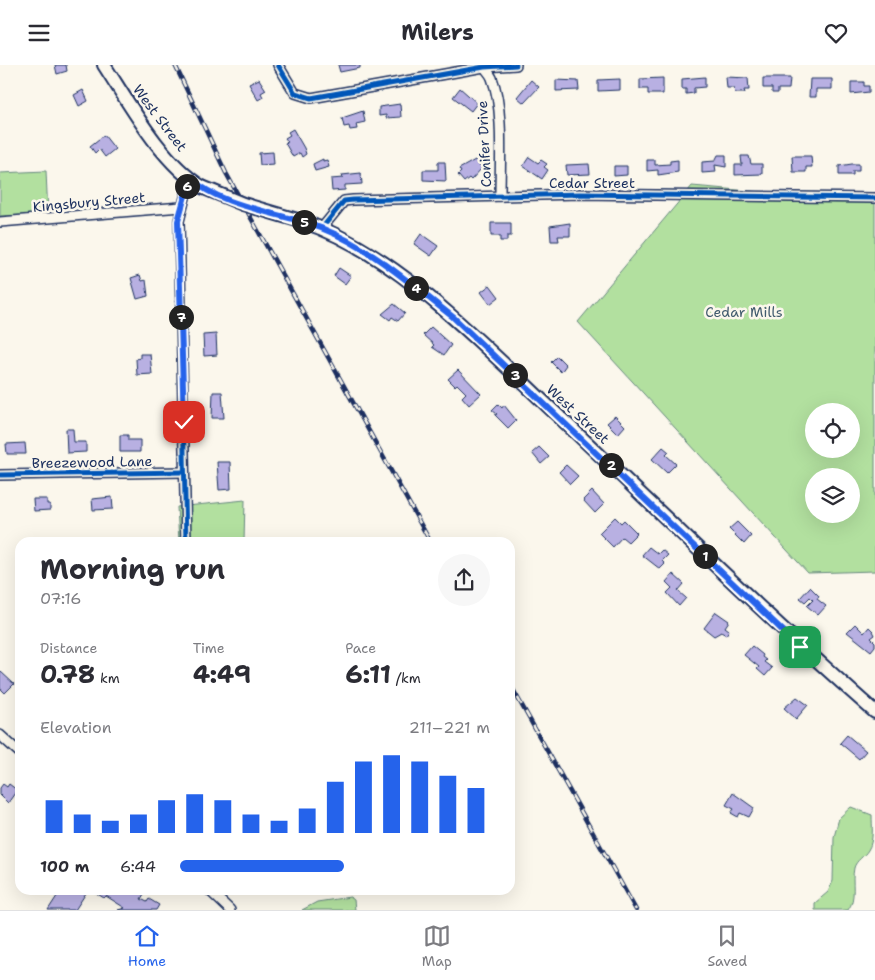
<!DOCTYPE html>
<meta charset="utf-8">
<style>
:root{--surface:#fff;--page:#f7f7f7;--text:#2b2b33;--muted:#7c7c81;--line:#e1e1e2;--accent:#2563eb}
body{margin:0;font-family:"Shantell Sans",sans-serif;background:var(--page);color:var(--text);height:100vh;display:flex;flex-direction:column;font-size:19px;white-space:nowrap}
*{box-sizing:border-box;margin:0}
p{font-size:16px;color:var(--muted)}
.icon{flex:none;width:28px;height:28px;fill:none;stroke:currentColor;stroke-width:2;stroke-linecap:round;stroke-linejoin:round}
.map{position:relative;flex:1;overflow:hidden}
.details{position:absolute;left:15px;top:472px;width:500px;height:358px;display:flex;flex-direction:column;background:var(--surface);border-radius:15px;box-shadow:0 5px 20px #0002}
.details>*{flex:none}
.controls{position:absolute;left:805px;top:338px;display:grid;gap:10px}
.controls a{display:grid;place-items:center;width:55px;height:55px;border-radius:50%;background:var(--surface);box-shadow:0 5px 20px #0002;font-size:25px}
.pin{position:absolute;display:grid;place-items:center;width:42px;height:42px;color:#fff;margin:-21px;border-radius:10px;box-shadow:0 2px 8px #0006}
.km{position:absolute;width:25px;height:25px;margin:-12px;border-radius:50%;background:#222;color:#fff;font-size:14px;line-height:25px;text-align:center}
.round{display:grid;place-items:center;flex:none;width:52px;height:52px;border-radius:26px;background:var(--page)}
.headline{display:flex;align-items:center;justify-content:space-between;height:85px;padding:0 25px}
h1{font-size:28px;font-weight:700;line-height:38px}
.stats{display:grid;grid-template-columns:repeat(3,1fr);gap:8px;height:85px;padding:5px 25px}
.stats div{display:grid;align-content:center}
.stats b{font-size:25px;font-weight:700}
.stats small{font-size:14px;font-weight:400}
.stats p{font-size:14px}
.chart{height:140px;padding:10px 25px}
.chart p{display:flex;justify-content:space-between}
.chart svg{width:100%;height:90px;margin-top:5px;stroke:var(--accent);stroke-width:6}
ul{padding:0 25px;list-style:none;font-size:16px}
li{display:grid;grid-template-columns:80px 60px 1fr;align-items:center;height:38px}
li i{height:12px;border-radius:6px;background:var(--accent)}
header{display:flex;justify-content:space-between;align-items:center;height:65px;padding:0 25px;background:var(--surface);font-size:22px;font-weight:700}
.tabs{display:flex;justify-content:space-around;align-items:center;height:70px;border-top:1px solid var(--line);background:var(--surface);font-size:14px;color:var(--muted)}
.tabs a{display:grid;justify-items:center;gap:2px}
.tabs .current{color:var(--accent)}
.map>svg:first-child{display:block}
</style>
<header><svg class="icon" aria-label="menu" viewBox="0 0 24 24"><path d="M4 6h16M4 12h16M4 18h16"/></svg>Milers<svg class="icon" aria-label="heart" viewBox="0 0 24 24"><path d="M12 20l-8-8c-3-5 5-10 8-4 3-6 11-1 8 4z"/></svg></header>
<div class="map">
<svg width="875" height="845" viewBox="0 0 875 845">
<rect width="100%" height="100%" fill="#fbf7ec"/>
<filter id="ink" filterUnits="userSpaceOnUse"><feTurbulence type="fractalNoise" baseFrequency=".02" numOctaves="2"/><feDisplacementMap in="SourceGraphic" scale="10" xChannelSelector="R" yChannelSelector="G"/><feConvolveMatrix kernelMatrix="1 2 1 2 8 2 1 2 1" color-interpolation-filters="sRGB"/></filter>
<g filter="url(#ink)">
<g fill="#b2e09f" stroke="#66887e" fill-rule="evenodd">
<polygon points="46,106 48,150 0,151 0,108"/>
<path d="M692 121 864 136 875 127V506L808 508 578 257ZM814 346H851V384H814ZM814 411H851V449H814Z"/>
<polygon points="245,435 244,477 179,477 177,442"/>
<path d="M851 742 872 750C872 761 874 776 868 785 864 792 856 795 854 803 851 817 857 833 848 845H815V838L828 827 833 816 834 772 839 753Z"/>
<polygon points="350,832 354,835 355,845 302,845 317,837"/>
</g>
<g fill="#b8b0e2" stroke="#1b2f5e">
<polygon points="55,0 66,0 67,6 57,9"/>
<polygon points="338,0 360,0 360,3 340,7"/>
<polygon points="705,12 705,22 694,23 694,28 686,29 686,24 682,24 682,14"/>
<polygon points="726,12 748,13 749,25 744,25 745,28 735,28 734,23 727,23"/>
<polygon points="663,13 663,29 648,29 648,24 640,24 640,14"/>
<polygon points="763,13 790,13 789,24 778,24 778,28 772,28 772,23 763,23"/>
<polygon points="259,14 266,25 261,28 263,32 258,35 249,19"/>
<polygon points="620,14 620,25 598,26 598,15"/>
<polygon points="810,14 832,14 832,24 816,24 816,32 809,32"/>
<polygon points="531,15 539,22 524,38 517,32"/>
<polygon points="556,15 578,16 579,25 556,26"/>
<polygon points="851,17 864,17 864,21 869,21 869,27 851,29"/>
<polygon points="460,23 477,38 471,46 453,32"/>
<polygon points="83,25 88,36 79,41 74,30"/>
<polygon points="400,39 401,52 386,53 386,50 379,51 379,42"/>
<polygon points="363,46 365,57 356,59 357,64 350,65 349,61 344,62 342,53"/>
<polygon points="293,64 304,83 306,89 302,92 300,88 293,92 285,78 288,77 285,73 290,70 288,67"/>
<polygon points="104,70 115,84 105,92 99,84 95,88 90,81"/>
<polygon points="273,87 274,99 260,100 259,88"/>
<polygon points="718,90 726,90 726,102 715,100 716,107 702,108 702,97 715,96"/>
<polygon points="741,91 749,91 751,99 762,99 762,109 735,110 735,100 742,100"/>
<polygon points="792,91 811,91 812,102 806,102 806,107 793,107"/>
<polygon points="529,92 538,98 541,95 547,99 544,102 548,105 542,114 523,101"/>
<polygon points="323,94 323,96 327,95 329,102 315,106 313,99"/>
<polygon points="475,95 482,103 471,115 469,113 464,117 458,110 461,107 459,104"/>
<polygon points="647,95 655,95 655,100 670,99 670,96 678,95 678,107 658,110 658,105 647,106"/>
<polygon points="438,97 445,97 446,116 423,115 423,105 438,105"/>
<polygon points="589,99 590,109 567,110 566,100"/>
<polygon points="852,99 859,99 859,106 853,106 853,110 839,110 839,101"/>
<polygon points="614,101 627,101 627,110 614,111"/>
<polygon points="361,108 362,119 345,120 345,125 332,126 331,114 343,113 342,110"/>
<polygon points="491,158 511,158 511,171 507,171 507,176 500,176 500,171 491,171"/>
<polygon points="570,158 570,171 558,171 559,176 551,176 550,161"/>
<polygon points="421,169 438,181 431,191 414,179"/>
<polygon points="339,203 351,211 345,219 334,211"/>
<polygon points="140,210 142,216 146,215 148,231 137,234 131,213"/>
<polygon points="490,220 499,232 490,239 481,227"/>
<polygon points="394,239 405,248 398,256 392,252 390,255 382,249"/>
<polygon points="431,262 451,280 444,290 432,282 434,280 423,270"/>
<polygon points="216,269 217,290 204,291 203,270"/>
<polygon points="140,289 150,289 152,309 137,310 136,294 140,293"/>
<polygon points="557,291 566,300 561,307 551,297"/>
<polygon points="458,305 481,329 469,340 462,332 466,328 457,319 455,321 448,314"/>
<polygon points="213,327 222,327 224,353 212,353"/>
<polygon points="498,339 502,343 504,340 516,355 508,363 495,350 497,349 492,345"/>
<polygon points="615,351 625,361 618,369 607,358"/>
<polygon points="66,364 73,364 74,377 86,377 86,387 67,388"/>
<polygon points="120,370 128,370 128,375 140,375 140,387 120,387"/>
<polygon points="25,378 26,389 7,389 6,379"/>
<polygon points="539,382 549,392 541,399 532,388"/>
<polygon points="663,382 669,387 666,390 676,399 667,408 652,394"/>
<polygon points="217,397 230,397 231,424 219,425"/>
<polygon points="566,400 578,411 570,419 559,407"/>
<polygon points="592,426 604,439 595,448 583,435"/>
<polygon points="112,432 113,444 93,445 92,434"/>
<polygon points="33,434 47,434 47,439 50,439 50,445 34,446"/>
<polygon points="615,452 621,458 624,455 637,468 628,477 622,472 613,482 599,468"/>
<polygon points="737,457 751,471 744,479 729,464"/>
<polygon points="649,482 658,489 662,485 668,490 662,496 665,499 660,504 642,490"/>
<polygon points="673,509 684,519 678,526 686,533 679,541 667,528 672,523 666,517"/>
<polygon points="810,522 819,531 817,534 826,541 818,550 807,541 813,535 810,532 805,537 800,533"/>
<polygon points="716,547 729,556 725,562 729,565 726,570 721,567 714,571 704,563"/>
<polygon points="855,559 864,568 869,562 873,566 875,570 871,573 875,577 875,581 871,586 847,567"/>
<polygon points="752,581 763,590 762,592 766,595 764,597 772,603 765,611 757,604 759,602 744,590"/>
<polygon points="0,606 14,619 5,628 0,623"/>
<polygon points="797,632 808,640 796,654 784,643"/>
<polygon points="847,670 866,686 859,694 840,678"/>
<polygon points="3,719 7,722 9,719 17,725 8,738 0,730 0,723"/>
<polygon points="733,728 754,743 749,752 740,748 738,752 731,748 734,744 726,740"/>
<polygon points="61,825 88,825 75,845 48,845"/>
<polygon points="91,825 138,825 144,829 141,834 147,837 149,834 159,840 156,845 118,845 125,843 106,831 104,833"/>
</g>
<g fill="none" stroke-linecap="round" stroke-linejoin="round">
<defs>
<g id="minor">
<polyline points="278,0 295,28 311,33 484,2 516,0"/>
<path d="M483 0C486 5 490 8 492 13 504 44 500 97 500 131"/>
<polyline points="0,157 181,142"/>
<polyline points="322,163 344,136 353,135 580,129 875,133"/>
<polyline points="0,410 184,407"/>
<polyline points="186,478 179,156 190,113"/>
<polyline points="0,670 20,688"/>
<polyline points="209,825 230,845"/>
</g>
<g id="secondary">
<path d="M104 0C130 40 161 97 202 122"/>
<path d="M304 157C395 187 484 281 553 346 660 446 764 550 875 647"/>
</g>
</defs>
<use href="#minor" stroke="#1b2f5e" stroke-width="12"/>
<use href="#secondary" stroke="#1b2f5e" stroke-width="16"/>
<use href="#minor" stroke="#fbf7ec" stroke-width="9"/>
<use href="#secondary" stroke="#fbf7ec" stroke-width="12"/>
<defs>
<g id="rail">
<polyline points="175,0 226,108 431,478"/>
<polyline points="510,619 636,845"/>
</g>
</defs>
<use href="#rail" stroke="#1b2f5e" stroke-width="4.5"/>
<use href="#rail" stroke="#fbf7ec" stroke-width="2.5" stroke-dasharray="8" stroke-linecap="butt"/>
<defs>
<polyline id="secondary-bridge" points="202,122 243,139 304,157"/>
</defs>
<use href="#secondary-bridge" stroke="#1b2f5e" stroke-width="16" stroke-linecap="butt"/>
<use href="#secondary-bridge" stroke="#fbf7ec" stroke-width="12"/>
<defs>
<g id="cycleway">
<polyline points="278,0 295,28 311,33 484,2 516,0"/>
<polyline points="322,163 344,136 353,135 580,129 875,133"/>
<polyline points="0,410 184,407"/>
<polyline points="186,478 179,156 190,113"/>
</g>
</defs>
<use href="#cycleway" stroke="#fbf7ec" stroke-width="8"/>
<use href="#cycleway" stroke="#0057b8" stroke-width="5"/>
</g>
</g>
<g fill="none" stroke-linecap="round" stroke-linejoin="round" filter="url(#ink)">
<defs>
<path id="route" d="M184 357 178 156 190 113C223 143 280 147 321 163 370 182 412 220 453 252L800 582"/>
</defs>
<use href="#route" stroke="#fff" stroke-width="10"/>
<use href="#route" stroke="#2563eb" stroke-width="6"/>
</g>
<g text-anchor="middle" stroke-width="5" stroke-linejoin="round" paint-order="stroke">
<g font-size="14" fill="#1b2f5e" stroke="#fbf7ec">
<text transform="translate(160 53) rotate(53)" y="5">West Street</text>
<text transform="translate(484 79) rotate(-93)" y="5">Conifer Drive</text>
<text x="592" y="123">Cedar Street</text>
<text transform="translate(89 137) rotate(-5)" y="5">Kingsbury Street</text>
<text transform="translate(578 349) rotate(43)" y="5">West Street</text>
<text transform="translate(92 397) rotate(-1)" y="5">Breezewood Lane</text>
</g>
<g font-size="14" fill="#415b6e" stroke="#fbf7ec">
<text x="744" y="252">Cedar Mills</text>
</g>
</g>
</svg>
<div class="controls">
<a><svg class="icon" aria-label="locate" viewBox="0 0 24 24"><circle cx="12" cy="12" r="6"/><path d="M12 2v4M12 18v4M2 12h4M18 12h4"/></svg></a>
<a><svg class="icon" aria-label="layers" viewBox="0 0 24 24"><path d="M12 4l9 5-9 5-9-5zM3 14l9 5 9-5"/></svg></a>
</div>
<div class="pin" style="left:800px;top:582px;background:#1e9e55"><svg class="icon" aria-label="arrive" viewBox="0 0 24 24"><path d="M6 21V4h12l-3 4 3 4H6"/></svg></div>
<div class="pin" style="left:184px;top:357px;background:#d93025"><svg class="icon" aria-label="check" viewBox="0 0 24 24"><path d="M5 12l5 5 9-10"/></svg></div>
<b class="km" style="left:705px;top:491px">1</b>
<b class="km" style="left:611px;top:400px">2</b>
<b class="km" style="left:515px;top:310px">3</b>
<b class="km" style="left:416px;top:223px">4</b>
<b class="km" style="left:304px;top:157px">5</b>
<b class="km" style="left:187px;top:121px">6</b>
<b class="km" style="left:181px;top:252px">7</b>
<section class="details">
<div class="headline"><div><h1>Morning run</h1><p>07:16</p></div><a class="round"><svg class="icon" aria-label="share" viewBox="0 0 24 24"><path d="M12 15V3M7 8l5-5 5 5M5 13v7h14v-7"/></svg></a></div>
<div class="stats">
<div><p>Distance</p><b>0.78<small> km</small></b></div>
<div><p>Time</p><b>4:49</b></div>
<div><p>Pace</p><b>6:11<small> /km</small></b></div>
</div>
<div class="chart"><p><span>Elevation</span>211–221 m</p>
<svg viewBox="0 0 160 44" preserveAspectRatio="none"><path d="M5 44V28M15 44V35M25 44V38M35 44V35M45 44V28M55 44V25M65 44V28M75 44V35M85 44V38M95 44V32M105 44V19M115 44V9M125 44V6M135 44V9M145 44V16M155 44V22"/></svg>
</div>
<ul>
<li><b>100 m</b>6:44<i style="width:53%"></i></li>
</ul>
</section>
</div>
<nav class="tabs">
<a class="current"><svg class="icon" aria-label="home" viewBox="0 0 24 24"><path d="M3 11l9-7 9 7M6 9v11h12V9"/></svg>Home</a>
<a><svg class="icon" aria-label="map" viewBox="0 0 24 24"><path d="M3 6l6-2 6 2 6-2v14l-6 2-6-2-6 2zM9 4v14M15 6v14"/></svg>Map</a>
<a><svg class="icon" aria-label="saved" viewBox="0 0 24 24"><path d="M7 4h10v16l-5-4-5 4z"/></svg>Saved</a>
</nav>
